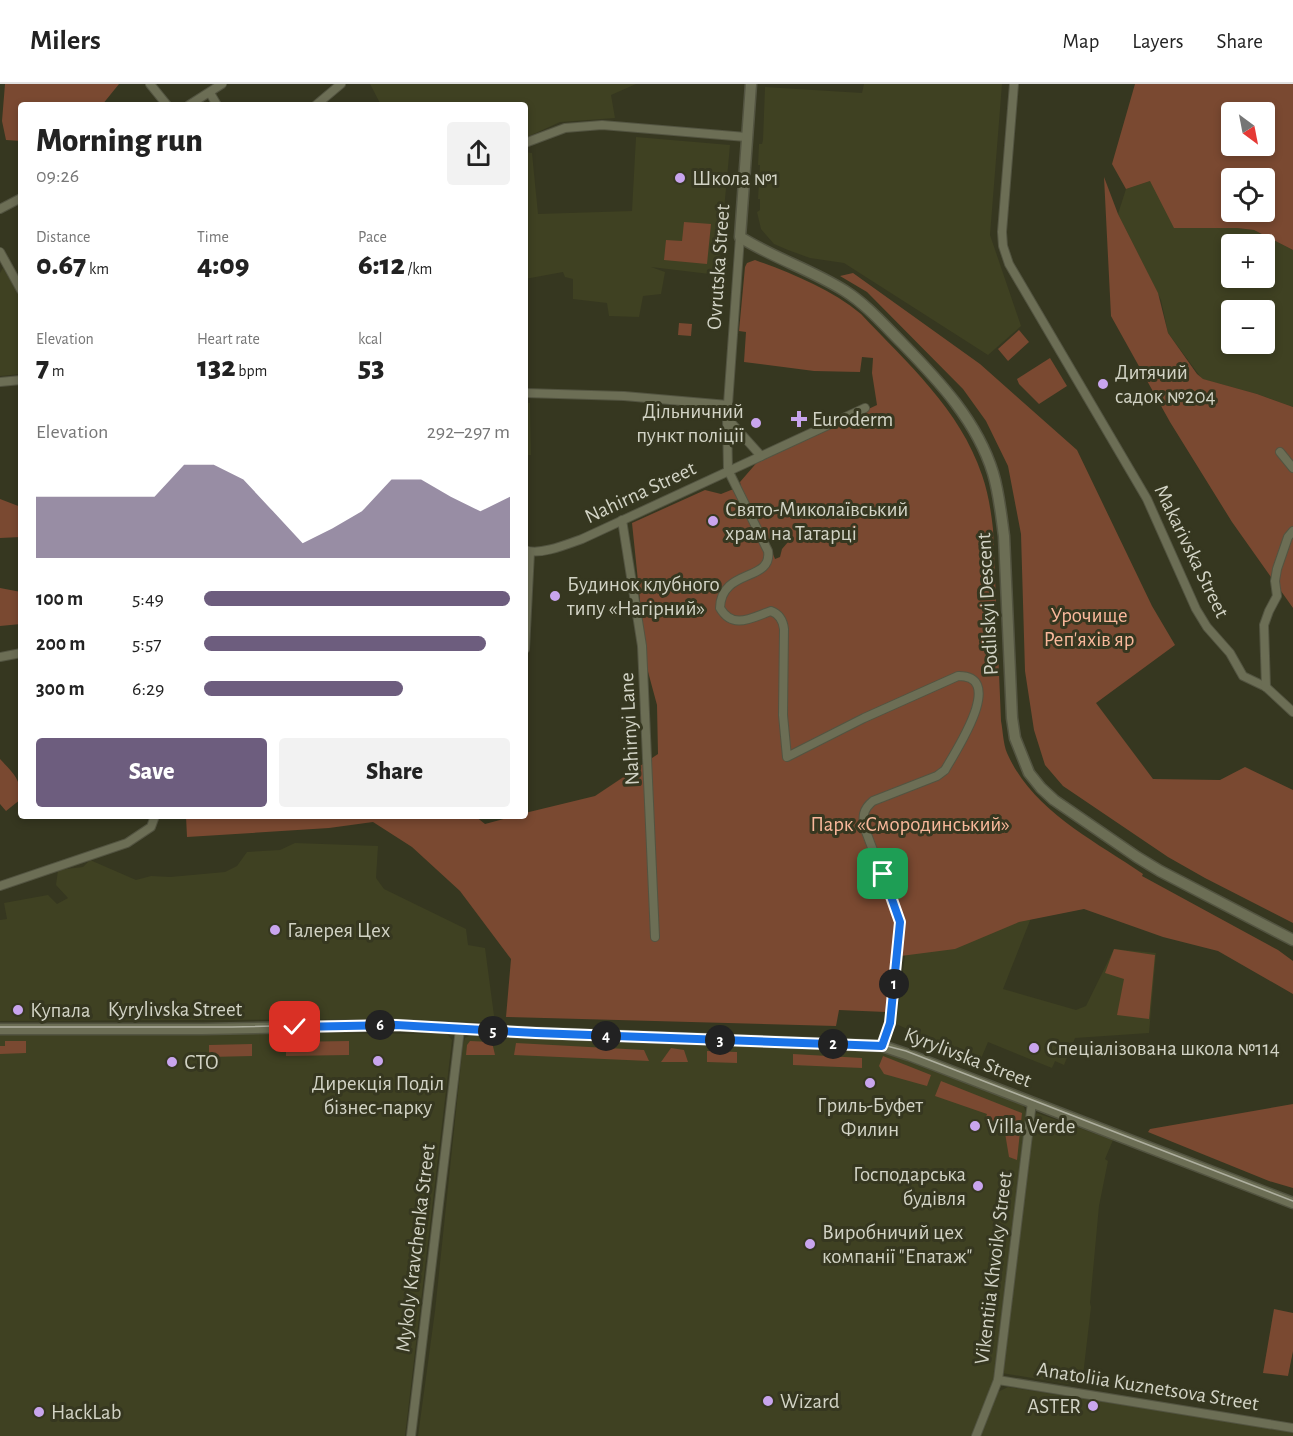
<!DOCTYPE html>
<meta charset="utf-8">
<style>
:root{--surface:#fff;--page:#f2f2f2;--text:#222;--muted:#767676;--line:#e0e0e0;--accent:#6d5d7e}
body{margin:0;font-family:"Alegreya Sans",sans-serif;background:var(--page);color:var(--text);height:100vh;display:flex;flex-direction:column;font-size:22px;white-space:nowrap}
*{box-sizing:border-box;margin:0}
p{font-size:20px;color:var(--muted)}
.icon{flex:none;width:33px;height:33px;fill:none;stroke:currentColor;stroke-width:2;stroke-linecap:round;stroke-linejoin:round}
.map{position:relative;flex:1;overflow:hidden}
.drawer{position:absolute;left:18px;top:18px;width:510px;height:717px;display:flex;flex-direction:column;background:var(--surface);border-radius:6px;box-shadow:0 3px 9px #0003}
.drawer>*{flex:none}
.needle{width:39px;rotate:148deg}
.tools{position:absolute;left:1221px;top:18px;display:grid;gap:12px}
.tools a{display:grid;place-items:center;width:54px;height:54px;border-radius:6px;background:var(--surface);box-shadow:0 3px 9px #0003;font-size:30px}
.pin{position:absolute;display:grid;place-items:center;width:51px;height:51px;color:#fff;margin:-26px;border-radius:12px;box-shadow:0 3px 9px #0006}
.km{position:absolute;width:30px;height:30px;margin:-15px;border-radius:50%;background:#222;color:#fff;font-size:16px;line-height:30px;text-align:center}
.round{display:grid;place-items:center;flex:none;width:63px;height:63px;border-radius:6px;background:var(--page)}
.overview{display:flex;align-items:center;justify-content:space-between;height:102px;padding:0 18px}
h1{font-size:33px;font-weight:800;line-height:45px}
.stats{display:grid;grid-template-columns:repeat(3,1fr);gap:9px;height:102px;padding:6px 18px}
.stats div{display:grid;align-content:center}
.stats b{font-size:30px;font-weight:800}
.stats small{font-size:16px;font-weight:400}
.stats p{font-size:16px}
.chart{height:168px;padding:12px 18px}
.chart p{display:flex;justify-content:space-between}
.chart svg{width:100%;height:108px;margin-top:6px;fill:var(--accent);opacity:.7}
.action{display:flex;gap:12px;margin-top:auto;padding:12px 18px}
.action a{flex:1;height:69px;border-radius:6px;background:var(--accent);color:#fff;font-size:24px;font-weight:800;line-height:69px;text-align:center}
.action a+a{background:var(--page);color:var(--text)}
ul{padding:0 18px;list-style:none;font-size:20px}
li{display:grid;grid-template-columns:96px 72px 1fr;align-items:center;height:45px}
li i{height:15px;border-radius:8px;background:var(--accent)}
header{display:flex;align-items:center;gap:36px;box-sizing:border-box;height:84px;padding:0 30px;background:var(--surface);border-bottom:2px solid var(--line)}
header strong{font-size:28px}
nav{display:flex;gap:33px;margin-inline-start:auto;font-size:21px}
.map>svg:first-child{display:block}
</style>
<header>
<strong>Milers</strong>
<nav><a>Map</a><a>Layers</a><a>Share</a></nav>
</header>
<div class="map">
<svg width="1293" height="1352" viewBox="0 0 1293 1352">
<rect width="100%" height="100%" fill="#363720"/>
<g fill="#3f4122" fill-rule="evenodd">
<polygon points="370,0 636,0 611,11 615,34 560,38 525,54 525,21 381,21"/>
<polygon points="864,0 1002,0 990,151 1021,242 988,271 844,179 810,174 788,166 774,160 761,145 757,128 760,126 760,115 758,115 760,81 758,81 759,60 762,60 763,56 765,3 862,9"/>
<polygon points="636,53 730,61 718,191 651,183 665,188 661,210 643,212 639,233 609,232 607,219 573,215 573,195 565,193 563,188 525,195 525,68 532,69 538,130 632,127"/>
<path d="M1150 97 1237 144 1254 146 1293 166V323L1257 310 1202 295 1168 249 1161 216 1118 130 1126 105ZM1232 160H1264V194H1232ZM1232 226H1264V260H1232Z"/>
<polygon points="3,184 21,214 21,290 0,292 0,189"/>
<polygon points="525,319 530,319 531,371 525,371"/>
<polygon points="295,759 378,762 376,794 384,805 466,845 468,861 485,864 495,939 402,935 0,937 0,836 7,835 4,819 48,811 57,820 68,814 56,801 58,786 83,783 90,776 136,796 151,792 170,793 225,788 237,782 247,768 280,766"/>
<polygon points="1031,834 1003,905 1076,926 1086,922 1114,865 1156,869 1149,949 1075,954 1064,981 1055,977 1052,984 988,958 980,977 896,940 906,865"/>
<polygon points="306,949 443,950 448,951 452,956 405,1352 0,1352 0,951"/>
<polygon points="472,951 882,967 895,970 1023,1021 1026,1028 995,1297 972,1352 418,1352 435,1227 463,961 465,954"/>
<polygon points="1037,1029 1113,1056 1105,1075 1108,1077 1099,1122 1090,1219 1091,1223 1082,1300 1069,1298 1068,1300 1002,1289 1033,1034"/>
<polygon points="1008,1303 1251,1341 1293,1349 1293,1352 981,1352 998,1308"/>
</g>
<g fill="#7a4931" fill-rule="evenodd">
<polygon points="5,0 119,0 102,21 21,21 21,57 6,56 2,37"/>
<path d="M1135 0H1293V166L1254 146 1237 144H1174L1150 97 1126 105 1112 80ZM1232 28H1264V62H1232ZM1232 94H1264V128H1232Z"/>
<polygon points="1104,93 1118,130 1158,209 1168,249 1197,290 1203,295 1257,310 1293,323 1293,524 1232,438 1170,338 1111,232"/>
<polygon points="684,138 711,140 707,180 664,176 666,156 682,157"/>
<path d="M755 176C791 189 831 205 861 230 907 279 960 325 982 391 988 408 991 427 993 445L1001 637C1003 647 1003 659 1007 669 1032 726 1093 756 1143 790L1142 792 1278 866 1293 877V910L1218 867 1163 853 1084 825 1019 838 955 865 893 873 886 928 839 926 836 942 506 933 511 875 460 807 412 763 373 738 329 744 187 753 186 732H475L485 740 515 732H525V729L595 712 658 670 657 621 647 584 632 439 705 406 721 410 741 402 740 398 759 376 877 321 872 289 873 274 862 273 860 288 814 287 744 278 746 248 739 247 745 183 747 179ZM786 453 788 458 782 465 780 473 775 475 767 455Z"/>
<polygon points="853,189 980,280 1077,366 1152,522 1175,561 1096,619 1153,695 1220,696 1245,683 1293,706 1293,839 1205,794 1168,773 1063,702 1045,681 1034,646 1025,587 1021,450 1008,382 986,337 963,305 867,208 840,192"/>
<polygon points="679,239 692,240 691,252 678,251"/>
<polygon points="1019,246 1029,258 1008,277 998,265"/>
<polygon points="1050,274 1067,302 1039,320 1019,300 1017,295"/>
<polygon points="0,415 21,423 21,453 0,454"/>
<polygon points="0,504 21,508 21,540 0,542"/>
<path d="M0 675C13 689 21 695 21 715L6 727 0 720Z"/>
<polygon points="1114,865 1155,871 1149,935 1117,931 1124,895 1105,889"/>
<polygon points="5,957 26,957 26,969 0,970 0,962 5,962"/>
<polygon points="349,957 349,971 286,972 286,958"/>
<polygon points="470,957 492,958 495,971 466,971 467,961"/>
<polygon points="516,959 644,966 649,977 514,971"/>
<polygon points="252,960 252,972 209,973 209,961"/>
<polygon points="671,964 684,966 688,978 661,978"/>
<polygon points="707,967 737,968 737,979 707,978"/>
<polygon points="793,970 862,974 862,984 793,981"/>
<polygon points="883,972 931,991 927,1002 884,990 879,982"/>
<polygon points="941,997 1022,1029 1017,1076 1009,1073 1004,1043 985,1036 987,1030 935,1012"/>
<polygon points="1293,1020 1293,1104 1269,1097 1148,1048 1150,1045"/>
<polygon points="1274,1225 1293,1229 1293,1267 1288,1292 1263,1289"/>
</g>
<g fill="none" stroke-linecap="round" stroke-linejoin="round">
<defs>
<g id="street">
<polyline points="150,0 167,21"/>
<polyline points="1014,0 1002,148 1003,162 1009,180 1147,415 1196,525 1207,543 1230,569 1243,592 1266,603 1293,628"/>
<polyline points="210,9 217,21"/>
<polyline points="189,21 222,0"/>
<polyline points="316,21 341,0"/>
<polyline points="525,59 565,44 602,41 746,53"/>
<polyline points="0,125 21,114"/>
<path d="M740 153 727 334 728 386 768 467C773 498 721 484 720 524 733 546 751 534 771 527 779 530 783 536 784 545L783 631 787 673 864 634 958 592C1007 591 955 668 945 686L937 692 873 717C863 725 862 733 865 745L900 838 890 939 882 962"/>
<polyline points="0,168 21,206"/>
<polyline points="0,298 21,296"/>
<polyline points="525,309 624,312 728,321"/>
<polyline points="727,334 761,372"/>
<polyline points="1280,368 1293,384"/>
<polyline points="622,436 642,562 655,853"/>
<path d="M525 466C539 472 568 460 582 455L865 324"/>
<polyline points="525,565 530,468"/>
<polyline points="0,573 21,569"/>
<polyline points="1266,603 1264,541 1269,527 1277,512 1275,497 1277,485 1288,453 1293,447"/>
<polyline points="0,802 127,759 151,743 155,732"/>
<polyline points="998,1296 1293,1344"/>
<polyline points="411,1352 460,945"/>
<polyline points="976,1352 998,1296 1032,1018"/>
</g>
<g id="secondary">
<path d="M751 0 740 153C773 174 812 186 845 207 867 221 884 241 902 259 939 297 977 337 993 389 999 409 1001 430 1004 452L1012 634 1015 654 1029 689 1041 704 1054 716 1137 773 1160 787 1293 856"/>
<polyline points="0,945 203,945 395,941 536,949 882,962 909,971 1293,1119"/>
</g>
</defs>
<use href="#street" stroke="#535441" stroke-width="10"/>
<use href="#secondary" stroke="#535441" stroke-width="13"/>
<use href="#street" stroke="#6c6e55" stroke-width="8"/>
<use href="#secondary" stroke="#6c6e55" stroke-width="10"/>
<polyline stroke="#aeaf9f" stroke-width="1.5" points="0,943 232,943 393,939 558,949 883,961 906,967 1293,1117"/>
</g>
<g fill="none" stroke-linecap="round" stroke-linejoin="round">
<defs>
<polyline id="route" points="295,943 396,941 536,949 882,962 890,939 900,838 883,790"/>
</defs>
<use href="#route" stroke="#fff" stroke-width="12"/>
<use href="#route" stroke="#1a73e8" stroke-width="8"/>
</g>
<g fill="#c9a5ee" stroke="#363720" stroke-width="2">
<circle cx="680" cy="94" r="6"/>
<circle cx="1103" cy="300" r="6"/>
<path d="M796 326h6v6h6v6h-6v6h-6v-6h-6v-6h6z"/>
<circle cx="756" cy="339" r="6"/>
<circle cx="713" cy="437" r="6"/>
<circle cx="555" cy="512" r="6"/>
<circle cx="275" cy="846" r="6"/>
<circle cx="18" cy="926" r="6"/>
<circle cx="1034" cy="964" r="6"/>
<circle cx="378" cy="977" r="6"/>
<circle cx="172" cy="978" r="6"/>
<circle cx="870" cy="999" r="6"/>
<circle cx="975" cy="1042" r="6"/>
<circle cx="978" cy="1102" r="6"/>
<circle cx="810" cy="1160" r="6"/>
<circle cx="768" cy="1317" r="6"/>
<circle cx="1093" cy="1322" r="6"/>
<circle cx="39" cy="1328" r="6"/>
</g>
<g text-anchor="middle" stroke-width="6" stroke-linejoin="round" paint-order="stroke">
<g font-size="21" fill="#d2d3c5" stroke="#363720" text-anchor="start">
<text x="692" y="101">Школа №1</text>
<text x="1115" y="295">Дитячий<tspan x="1115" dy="24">садок №204</tspan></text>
<text x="744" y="334" text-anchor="end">Дільничний<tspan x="744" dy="24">пункт поліції</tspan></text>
<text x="812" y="342">Euroderm</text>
<text x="725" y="432">Свято-Миколаївський<tspan x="725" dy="24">храм на Татарці</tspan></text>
<text x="567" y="507">Будинок клубного<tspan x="567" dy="24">типу «Нагірний»</tspan></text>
<text x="287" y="853">Галерея Цех</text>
<text x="30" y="933">Купала</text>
<text x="1046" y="971">Спеціалізована школа №114</text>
<text x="184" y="985">СТО</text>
<text x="378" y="1006" text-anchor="middle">Дирекція Поділ<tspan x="378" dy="24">бізнес-парку</tspan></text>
<text x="870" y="1028" text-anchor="middle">Гриль-Буфет<tspan x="870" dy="24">Филин</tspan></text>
<text x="987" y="1049">Villa Verde</text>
<text x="966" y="1097" text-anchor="end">Господарська<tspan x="966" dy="24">будівля</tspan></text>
<text x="822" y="1155">Виробничий цех<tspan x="822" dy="24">компанії "Епатаж"</tspan></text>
<text x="780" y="1324">Wizard</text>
<text x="1081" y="1329" text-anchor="end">ASTER</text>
<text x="51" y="1335">HackLab</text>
</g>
<g font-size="21" fill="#d2d3c5" stroke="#363720">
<text transform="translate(718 183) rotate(-86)" y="7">Ovrutska Street</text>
<text transform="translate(640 408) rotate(-25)" y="7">Nahirna Street</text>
<text transform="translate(1192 467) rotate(64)" y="7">Makarivska Street</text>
<text transform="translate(987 520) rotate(-93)" y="7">Podilskyi Descent</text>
<text transform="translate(629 645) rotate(-93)" y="7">Nahirnyi Lane</text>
<text x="175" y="932">Kyrylivska Street</text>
<text transform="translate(968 973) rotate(21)" y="7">Kyrylivska Street</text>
<text transform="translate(415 1164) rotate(-83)" y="7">Mykoly Kravchenka Street</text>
<text transform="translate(993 1184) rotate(-83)" y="7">Vikentiia Khvoiky Street</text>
<text transform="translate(1148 1302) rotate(9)" y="7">Anatoliia Kuznetsova Street</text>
</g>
<g font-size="21" fill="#f9b89b" stroke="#363720">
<text x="1089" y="538">Урочище<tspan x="1089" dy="24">Реп'яхів яр</tspan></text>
<text x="910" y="747">Парк «Смородинський»</text>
</g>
</g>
</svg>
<div class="tools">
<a><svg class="needle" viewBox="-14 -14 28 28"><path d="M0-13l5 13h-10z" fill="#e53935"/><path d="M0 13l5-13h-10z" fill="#767676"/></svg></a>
<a><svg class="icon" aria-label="locate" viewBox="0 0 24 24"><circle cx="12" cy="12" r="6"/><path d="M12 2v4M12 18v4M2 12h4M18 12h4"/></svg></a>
<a>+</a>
<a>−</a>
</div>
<div class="pin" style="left:883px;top:790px;background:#1e9e55"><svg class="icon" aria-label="arrive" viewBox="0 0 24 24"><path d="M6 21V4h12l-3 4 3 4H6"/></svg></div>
<div class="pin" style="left:295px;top:943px;background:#d93025"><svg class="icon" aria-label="check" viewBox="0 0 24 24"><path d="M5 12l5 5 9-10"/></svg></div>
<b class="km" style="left:894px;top:900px">1</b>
<b class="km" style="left:833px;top:960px">2</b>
<b class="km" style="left:720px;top:956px">3</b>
<b class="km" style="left:606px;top:952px">4</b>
<b class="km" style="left:493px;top:947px">5</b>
<b class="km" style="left:380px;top:941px">6</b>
<section class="drawer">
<div class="overview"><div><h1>Morning run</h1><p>09:26</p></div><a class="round"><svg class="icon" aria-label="share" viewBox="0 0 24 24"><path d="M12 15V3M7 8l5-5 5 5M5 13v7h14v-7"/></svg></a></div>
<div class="stats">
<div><p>Distance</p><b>0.67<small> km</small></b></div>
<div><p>Time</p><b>4:09</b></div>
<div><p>Pace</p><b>6:12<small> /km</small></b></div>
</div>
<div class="stats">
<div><p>Elevation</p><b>7<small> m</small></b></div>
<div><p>Heart rate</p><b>132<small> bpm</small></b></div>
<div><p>kcal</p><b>53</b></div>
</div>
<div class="chart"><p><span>Elevation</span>292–297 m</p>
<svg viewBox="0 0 160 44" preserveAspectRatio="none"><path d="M0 44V19L10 19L20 19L30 19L40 19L50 6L60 6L70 12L80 25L90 38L100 32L110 25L120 12L130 12L140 19L150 25L160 19V44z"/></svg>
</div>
<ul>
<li><b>100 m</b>5:49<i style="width:100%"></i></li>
<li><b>200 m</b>5:57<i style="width:92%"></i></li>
<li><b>300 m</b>6:29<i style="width:65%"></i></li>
</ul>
<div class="action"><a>Save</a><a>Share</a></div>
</section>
</div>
